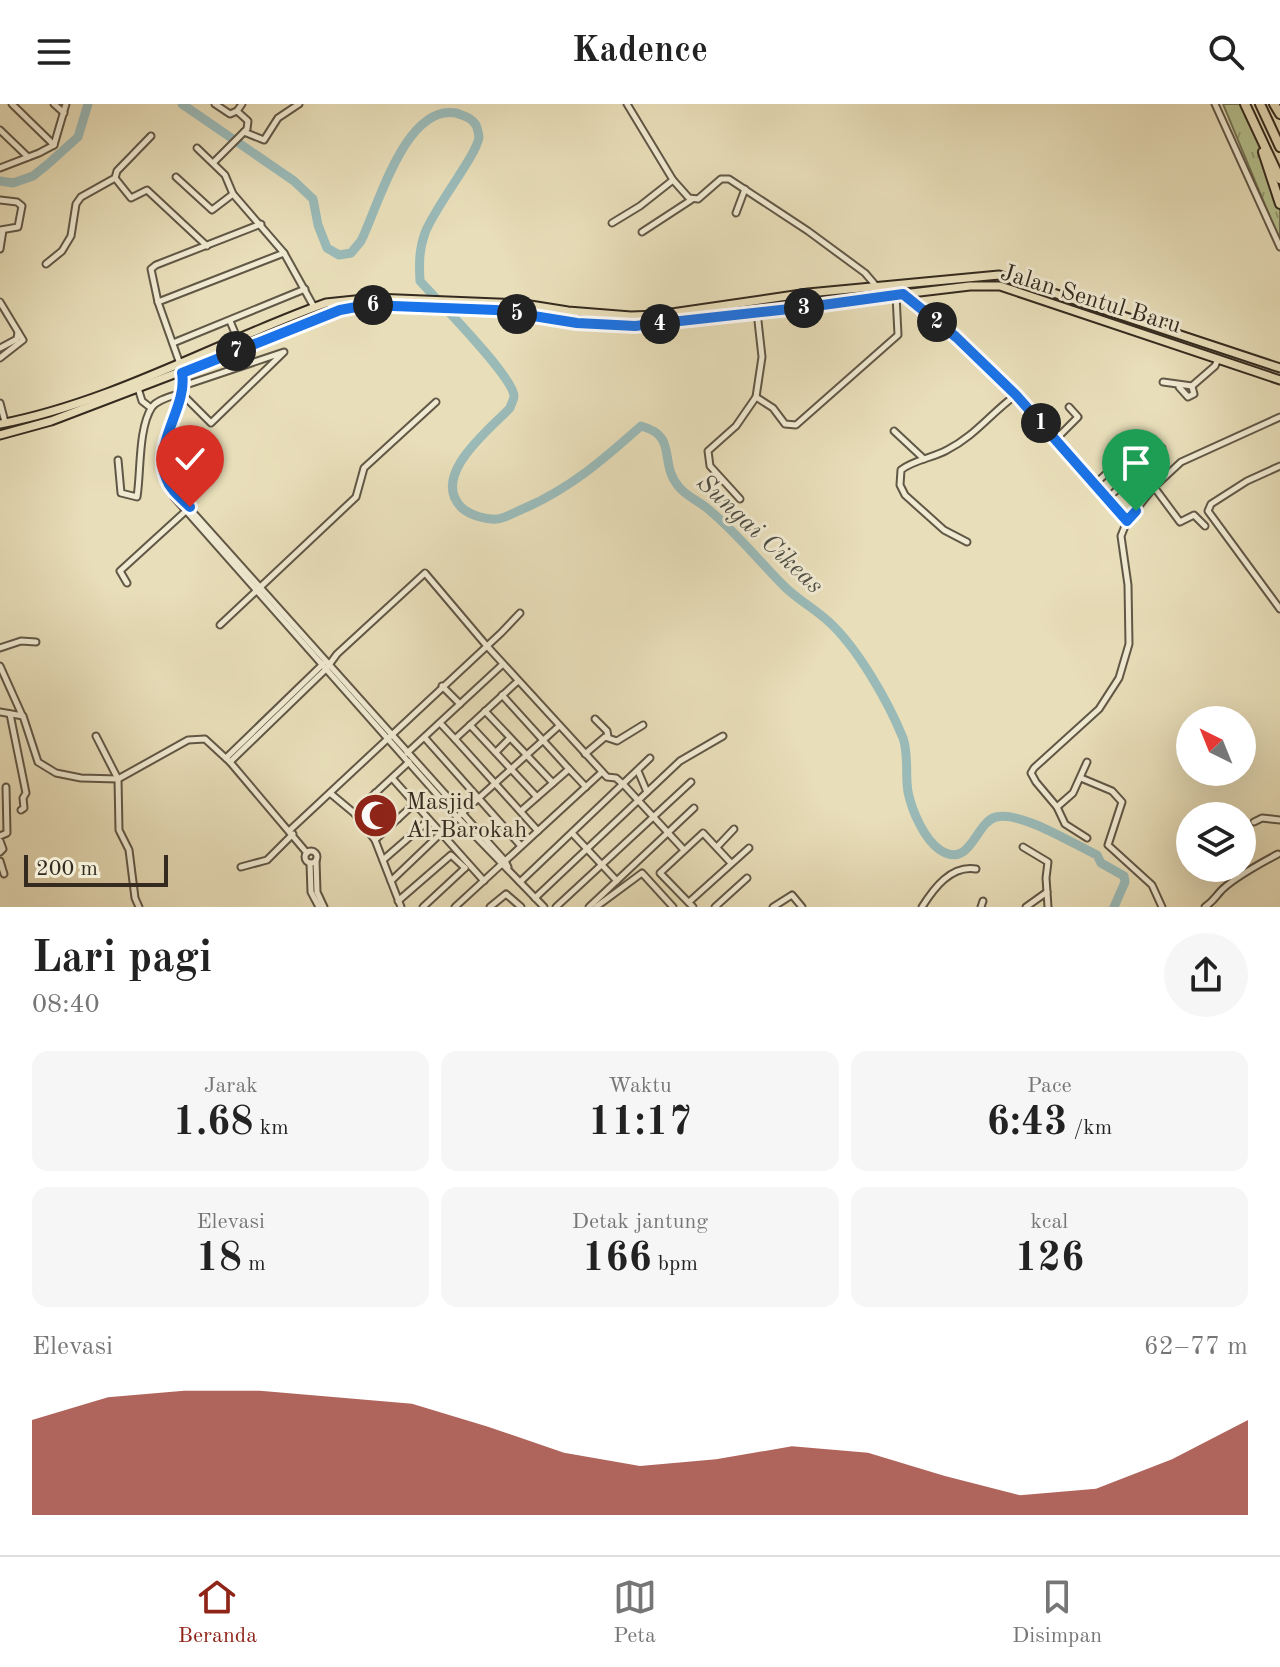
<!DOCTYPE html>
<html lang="id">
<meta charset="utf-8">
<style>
:root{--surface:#fff;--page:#f6f6f6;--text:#222;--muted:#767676;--line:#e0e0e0;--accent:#8f2418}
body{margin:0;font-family:"Old Standard TT",serif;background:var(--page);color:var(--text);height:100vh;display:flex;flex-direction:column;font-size:30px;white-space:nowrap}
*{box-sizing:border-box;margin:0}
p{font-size:26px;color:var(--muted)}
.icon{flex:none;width:44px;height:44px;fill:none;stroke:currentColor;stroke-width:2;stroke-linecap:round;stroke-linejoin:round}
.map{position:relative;height:803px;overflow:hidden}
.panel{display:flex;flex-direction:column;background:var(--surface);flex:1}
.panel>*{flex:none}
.needle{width:52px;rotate:317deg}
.fabs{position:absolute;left:1176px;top:602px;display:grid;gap:16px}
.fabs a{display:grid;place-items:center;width:80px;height:80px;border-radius:50%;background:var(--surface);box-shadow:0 8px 32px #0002;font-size:40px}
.scale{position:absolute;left:24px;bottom:20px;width:144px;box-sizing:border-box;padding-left:8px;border:4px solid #342a1f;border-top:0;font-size:22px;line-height:28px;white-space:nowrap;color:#342a1f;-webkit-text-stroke:6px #f0ead2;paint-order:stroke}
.pin{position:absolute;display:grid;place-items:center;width:68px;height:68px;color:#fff;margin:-82px -34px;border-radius:50% 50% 50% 0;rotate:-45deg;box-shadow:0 0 8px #0007}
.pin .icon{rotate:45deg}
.km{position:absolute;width:40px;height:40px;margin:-20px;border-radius:50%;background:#222;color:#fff;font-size:22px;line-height:40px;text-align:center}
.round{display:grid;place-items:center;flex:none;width:84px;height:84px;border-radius:42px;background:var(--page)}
.headline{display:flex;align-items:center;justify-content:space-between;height:136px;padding:0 32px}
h1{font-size:44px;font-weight:700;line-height:60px}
.figures{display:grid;grid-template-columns:repeat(3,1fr);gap:12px;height:136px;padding:8px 32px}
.figures div{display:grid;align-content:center;border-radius:16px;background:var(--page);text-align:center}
.figures b{font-size:40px;font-weight:700}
.figures small{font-size:22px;font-weight:400}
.figures p{font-size:22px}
.chart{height:224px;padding:16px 32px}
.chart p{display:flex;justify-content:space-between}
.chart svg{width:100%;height:144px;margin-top:8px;fill:var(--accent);opacity:.7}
header{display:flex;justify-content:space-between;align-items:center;height:104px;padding:0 32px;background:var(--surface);font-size:36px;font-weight:700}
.tab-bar{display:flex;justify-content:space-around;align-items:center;height:112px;border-top:2px solid var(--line);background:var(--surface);font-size:22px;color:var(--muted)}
.tab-bar a{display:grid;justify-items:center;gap:4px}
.tab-bar .current{color:var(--accent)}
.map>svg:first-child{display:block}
</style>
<header><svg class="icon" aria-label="menu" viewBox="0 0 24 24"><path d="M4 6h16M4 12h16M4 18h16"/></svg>Kadence<svg class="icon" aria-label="search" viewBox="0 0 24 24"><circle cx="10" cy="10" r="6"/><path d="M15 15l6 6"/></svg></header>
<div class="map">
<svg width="1280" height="803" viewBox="0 0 1280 803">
<defs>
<pattern id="grass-tufts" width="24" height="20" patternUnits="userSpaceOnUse" patternTransform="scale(2)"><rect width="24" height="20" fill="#b6c18f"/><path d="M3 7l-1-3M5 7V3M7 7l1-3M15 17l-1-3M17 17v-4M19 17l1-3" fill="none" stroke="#959d74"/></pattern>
</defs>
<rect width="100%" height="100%" fill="#e8deb9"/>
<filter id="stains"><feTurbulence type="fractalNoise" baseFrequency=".0025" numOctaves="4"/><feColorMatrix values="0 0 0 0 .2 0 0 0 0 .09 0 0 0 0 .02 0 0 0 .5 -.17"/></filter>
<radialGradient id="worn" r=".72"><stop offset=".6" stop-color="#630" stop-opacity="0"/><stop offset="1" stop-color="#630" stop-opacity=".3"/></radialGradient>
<g fill="url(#grass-tufts)" stroke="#757657" stroke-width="2">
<polygon points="1223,0 1245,0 1259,28 1280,100 1280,137"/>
<polygon points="822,188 822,202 635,222 488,206 489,199 631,212"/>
</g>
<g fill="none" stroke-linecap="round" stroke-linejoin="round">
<g stroke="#9abab8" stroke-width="9">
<path d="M182 0 294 77 313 95 318 121 327 144 339 151 351 149 361 137C378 103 405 0 456 9 464 12 471 13 476 21 477 23 479 31 479 33 477 51 434 104 425 129 419 145 419 160 420 177 436 195 513 272 514 292 514 296 511 300 510 304 490 325 429 372 462 404 470 411 486 416 497 415 506 414 517 407 525 404 571 384 605 354 641 322 679 332 658 359 679 383 686 392 699 397 708 405 736 428 759 457 785 483 798 496 814 504 828 517 857 543 888 597 903 634 909 651 905 671 908 688 912 707 924 735 940 746 971 766 975 718 996 713 1021 707 1073 740 1097 751L1101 759 1124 772 1125 778 1114 803"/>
<polyline points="0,77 13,79 33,72 48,60 78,33 88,0"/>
</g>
<defs>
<g id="minor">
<polyline points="12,0 54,41"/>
<polyline points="54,0 64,9"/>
<polyline points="215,0 230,10 237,7 242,0"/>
<polyline points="627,0 673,76 689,94 698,95 721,75 729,75 808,127 865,169 877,183"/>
<polyline points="1215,0 1280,143"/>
<polyline points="0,26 28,53"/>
<polyline points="244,28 264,36 278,14 299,0"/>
<polyline points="197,44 225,71 233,90 284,149 314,203"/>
<polyline points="214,58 247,25 248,17 237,7"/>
<polyline points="0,64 39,49 54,41 66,0"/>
<polyline points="176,73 212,106 233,90"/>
<polyline points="115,74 131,94 147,86 207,142"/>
<polyline points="0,96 17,98 22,102 18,123 0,126"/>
<polyline points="736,109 745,85"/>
<polyline points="612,119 640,102 673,76"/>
<polyline points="642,128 691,96"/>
<polyline points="0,145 3,126"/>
<polyline points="46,160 62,147 71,132 76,100 81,93 115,74 117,67 151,32"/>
<polyline points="904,191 956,233 1016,291 1127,417"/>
<polyline points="0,198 23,236 0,254"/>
<polyline points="158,198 284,149"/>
<polyline points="230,217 237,234"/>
<polyline points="173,239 305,185"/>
<polyline points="0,244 17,235 18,228"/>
<polyline points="180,260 158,198 151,165 156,161 261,120"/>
<path d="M182 269C188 302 158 334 164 369 166 378 172 384 174 393L457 713 544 803"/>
<polyline points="1163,278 1192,282 1215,262 1218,255"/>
<polyline points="1179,283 1188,293 1194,290 1192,283"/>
<polyline points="138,284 142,297 151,304"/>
<polyline points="756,293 762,253 757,208"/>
<polyline points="0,299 5,318"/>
<polyline points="894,327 924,355"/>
<polyline points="1056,335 1078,313 1069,303"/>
<path d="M118 356 121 389 137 393C141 369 138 324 152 303 158 295 173 292 181 289L211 319 284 248 183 282"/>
<polyline points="1280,362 1247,377 1211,400 1208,407 1280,505"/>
<polyline points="1095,380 1136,342"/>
<polyline points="1154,383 1180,418 1194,411 1205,422"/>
<polyline points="172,385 505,757 508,763"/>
<polyline points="740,395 710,362 708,347 736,322 756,293 773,304 785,320 796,321 898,231 896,191"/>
<polyline points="1107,395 1162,344"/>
<path d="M967 438 944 426 905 391 900 381 901 366C913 356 933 354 947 346 975 332 991 309 1016 291"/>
<polyline points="127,479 120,467 188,405"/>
<polyline points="220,521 356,393 364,364 436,298"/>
<polyline points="0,544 21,537 36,538"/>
<polyline points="0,562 22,611"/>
<polyline points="518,577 455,635 538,727"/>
<polyline points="442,582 460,600"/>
<polyline points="502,591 569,665 521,707"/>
<polyline points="485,607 553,679"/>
<polyline points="0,608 23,612 38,658 56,669 81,674 118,675 188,636 205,635 230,658 307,749"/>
<polyline points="10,610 26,689 23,694 24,704 21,706"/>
<polyline points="595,615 607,627 608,633"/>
<polyline points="440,619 455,635"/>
<polyline points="470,621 537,693"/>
<polyline points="96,632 118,675 119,726 129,746 135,794 139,803"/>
<polyline points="425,634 521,742"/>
<polyline points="496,648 510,634"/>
<polyline points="407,649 503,560"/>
<polyline points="585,650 605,633 617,637 643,621"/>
<polyline points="226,654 323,560"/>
<polyline points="230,658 326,565 337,550 425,469 486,541 607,673 616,674 624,681 684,746"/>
<polyline points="569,665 586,683"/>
<polyline points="638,667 647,688"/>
<polyline points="392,674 484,777"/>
<polyline points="1081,674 1112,687 1122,698 1108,741 1152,781 1162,803"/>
<polyline points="330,689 354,709 375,736 401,803"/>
<polyline points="375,689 398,715"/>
<polyline points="1057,703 1073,689 1087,658"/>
<polyline points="354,709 409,658"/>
<polyline points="1254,718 1262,714 1280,716"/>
<polyline points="290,726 501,529 520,509"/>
<polyline points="572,729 617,777"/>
<polyline points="0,732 7,729 6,683"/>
<polyline points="1087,734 1065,720 1057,703 1036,678 1031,669 1034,664 1099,605 1119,574 1129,540 1128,481 1121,432 1127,417 1154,383 1181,358 1280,313"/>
<polyline points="375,736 414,700"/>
<polyline points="0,737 3,745 0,748"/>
<polyline points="717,743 734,725"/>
<polyline points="1023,743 1048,758 1046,774 1048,803"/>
<circle cx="311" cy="753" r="6"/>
<polyline points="316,756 317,788 324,803"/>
<polyline points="383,756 429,716"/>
<polyline points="0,757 4,770"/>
<polyline points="310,759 311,788 319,803"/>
<polyline points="241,763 267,756 293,730"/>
<polyline points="391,777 461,710 559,622"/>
<polyline points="520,778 650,654"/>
<polyline points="535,794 680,657 723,632"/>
<polyline points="398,797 451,751 465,764"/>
<polyline points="689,798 749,744"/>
<polyline points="423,803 465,764"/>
<polyline points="455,803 602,668"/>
<polyline points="490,803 506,790 521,803"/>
<polyline points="556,803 691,678"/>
<polyline points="589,803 694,704"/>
<polyline points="596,803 642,769 673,803"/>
<polyline points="693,803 660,769 703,729 731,759"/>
<polyline points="715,803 747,774"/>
<polyline points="773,803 792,791 802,803"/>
<path d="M922 803C934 784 951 761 976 765"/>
<polyline points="981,803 983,797"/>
<polyline points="1026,803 1047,788"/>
<path d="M1205 803C1212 798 1214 795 1219 789 1229 777 1263 758 1278 750"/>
</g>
<g id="major">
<path d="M0 320C114 298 217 238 326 199L374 194 524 200 568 207 631 212 658 211 808 189 999 171 1280 264"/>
<polyline points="0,331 51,317 347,204 405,202 496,206 577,219 635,222 970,182 1000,182 1280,276"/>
</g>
<g id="highway">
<polyline points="1245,0 1280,75"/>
<polyline points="1260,0 1280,43"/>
<polyline points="1274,0 1280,10"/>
<polyline points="1263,48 1280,100"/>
</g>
</defs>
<use href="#minor" stroke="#615746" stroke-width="9"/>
<use href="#major" stroke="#342a1f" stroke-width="11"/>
<use href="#highway" stroke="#342a1f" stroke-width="12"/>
<use href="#minor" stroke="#f0ead2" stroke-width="5"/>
<use href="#major" stroke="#e8deb9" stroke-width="7"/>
<use href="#highway" stroke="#e8deb9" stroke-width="8"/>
</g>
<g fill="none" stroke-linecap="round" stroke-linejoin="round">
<defs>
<path id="route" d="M190 403C181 394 170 386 166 374 152 339 188 303 182 269L340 206 367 201 496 206 577 219 635 222 808 203 903 190 956 233 1016 291 1127 417 1136 407"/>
</defs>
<use href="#route" stroke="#fff" stroke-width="16"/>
<use href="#route" stroke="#1a73e8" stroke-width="10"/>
</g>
<defs>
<symbol id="mosque-disc" viewBox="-11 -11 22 22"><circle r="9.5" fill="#8f2418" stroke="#f0ead2"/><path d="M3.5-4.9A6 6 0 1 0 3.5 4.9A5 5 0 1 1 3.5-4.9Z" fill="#fff"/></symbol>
</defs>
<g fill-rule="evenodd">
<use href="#mosque-disc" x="350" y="686" width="51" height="51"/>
</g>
<g text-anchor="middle" stroke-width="6" stroke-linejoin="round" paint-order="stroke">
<g font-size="24" fill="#342a1f" stroke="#f0ead2">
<text transform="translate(1091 194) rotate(17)" y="8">Jalan Sentul Baru</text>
</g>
<g font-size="24" fill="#342a1f" stroke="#f0ead2" text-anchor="start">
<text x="406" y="705">Masjid<tspan x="406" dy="28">Al-Barokah</tspan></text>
</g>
<g font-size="26" font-style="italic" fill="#4e4e45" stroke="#f0ead2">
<text transform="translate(761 429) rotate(43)" y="9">Sungai Cikeas</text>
</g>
</g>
<rect width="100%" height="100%" filter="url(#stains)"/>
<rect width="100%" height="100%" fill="url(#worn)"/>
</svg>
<div class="fabs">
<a><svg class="needle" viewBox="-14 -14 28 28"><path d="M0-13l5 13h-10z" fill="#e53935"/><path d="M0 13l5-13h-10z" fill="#767676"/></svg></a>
<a><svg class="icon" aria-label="layers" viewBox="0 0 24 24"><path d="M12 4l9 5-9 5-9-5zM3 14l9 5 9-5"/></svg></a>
</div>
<div class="scale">200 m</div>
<div class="pin" style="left:1136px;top:407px;background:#1e9e55"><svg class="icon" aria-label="arrive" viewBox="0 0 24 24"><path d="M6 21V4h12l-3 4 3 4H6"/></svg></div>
<div class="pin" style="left:190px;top:403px;background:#d93025"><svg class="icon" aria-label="check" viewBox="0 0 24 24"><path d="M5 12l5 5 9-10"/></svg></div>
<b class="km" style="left:1041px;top:319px">1</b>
<b class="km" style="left:937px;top:218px">2</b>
<b class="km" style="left:804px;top:204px">3</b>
<b class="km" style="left:660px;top:220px">4</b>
<b class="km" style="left:517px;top:210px">5</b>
<b class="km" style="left:373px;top:201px">6</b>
<b class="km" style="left:236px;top:247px">7</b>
</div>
<section class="panel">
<div class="headline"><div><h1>Lari pagi</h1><p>08:40</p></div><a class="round"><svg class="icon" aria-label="share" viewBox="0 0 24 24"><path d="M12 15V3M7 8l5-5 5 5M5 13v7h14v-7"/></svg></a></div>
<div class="figures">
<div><p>Jarak</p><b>1.68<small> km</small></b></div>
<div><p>Waktu</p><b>11:17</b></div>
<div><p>Pace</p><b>6:43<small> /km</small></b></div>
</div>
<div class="figures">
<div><p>Elevasi</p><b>18<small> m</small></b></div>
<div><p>Detak jantung</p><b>166<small> bpm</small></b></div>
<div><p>kcal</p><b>126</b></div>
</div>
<div class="chart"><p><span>Elevasi</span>62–77 m</p>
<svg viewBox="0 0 160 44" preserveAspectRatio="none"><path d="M0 44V15L10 8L20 6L30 6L40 8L50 10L60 17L70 25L80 29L90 27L100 23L110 25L120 32L130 38L140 36L150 27L160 15V44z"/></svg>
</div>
</section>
<nav class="tab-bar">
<a class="current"><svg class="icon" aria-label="home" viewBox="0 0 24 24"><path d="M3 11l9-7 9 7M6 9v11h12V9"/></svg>Beranda</a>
<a><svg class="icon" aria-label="map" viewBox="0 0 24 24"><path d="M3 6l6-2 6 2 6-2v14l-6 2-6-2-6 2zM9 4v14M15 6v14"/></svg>Peta</a>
<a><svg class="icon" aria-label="saved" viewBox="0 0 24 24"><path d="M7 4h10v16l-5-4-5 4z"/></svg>Disimpan</a>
</nav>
